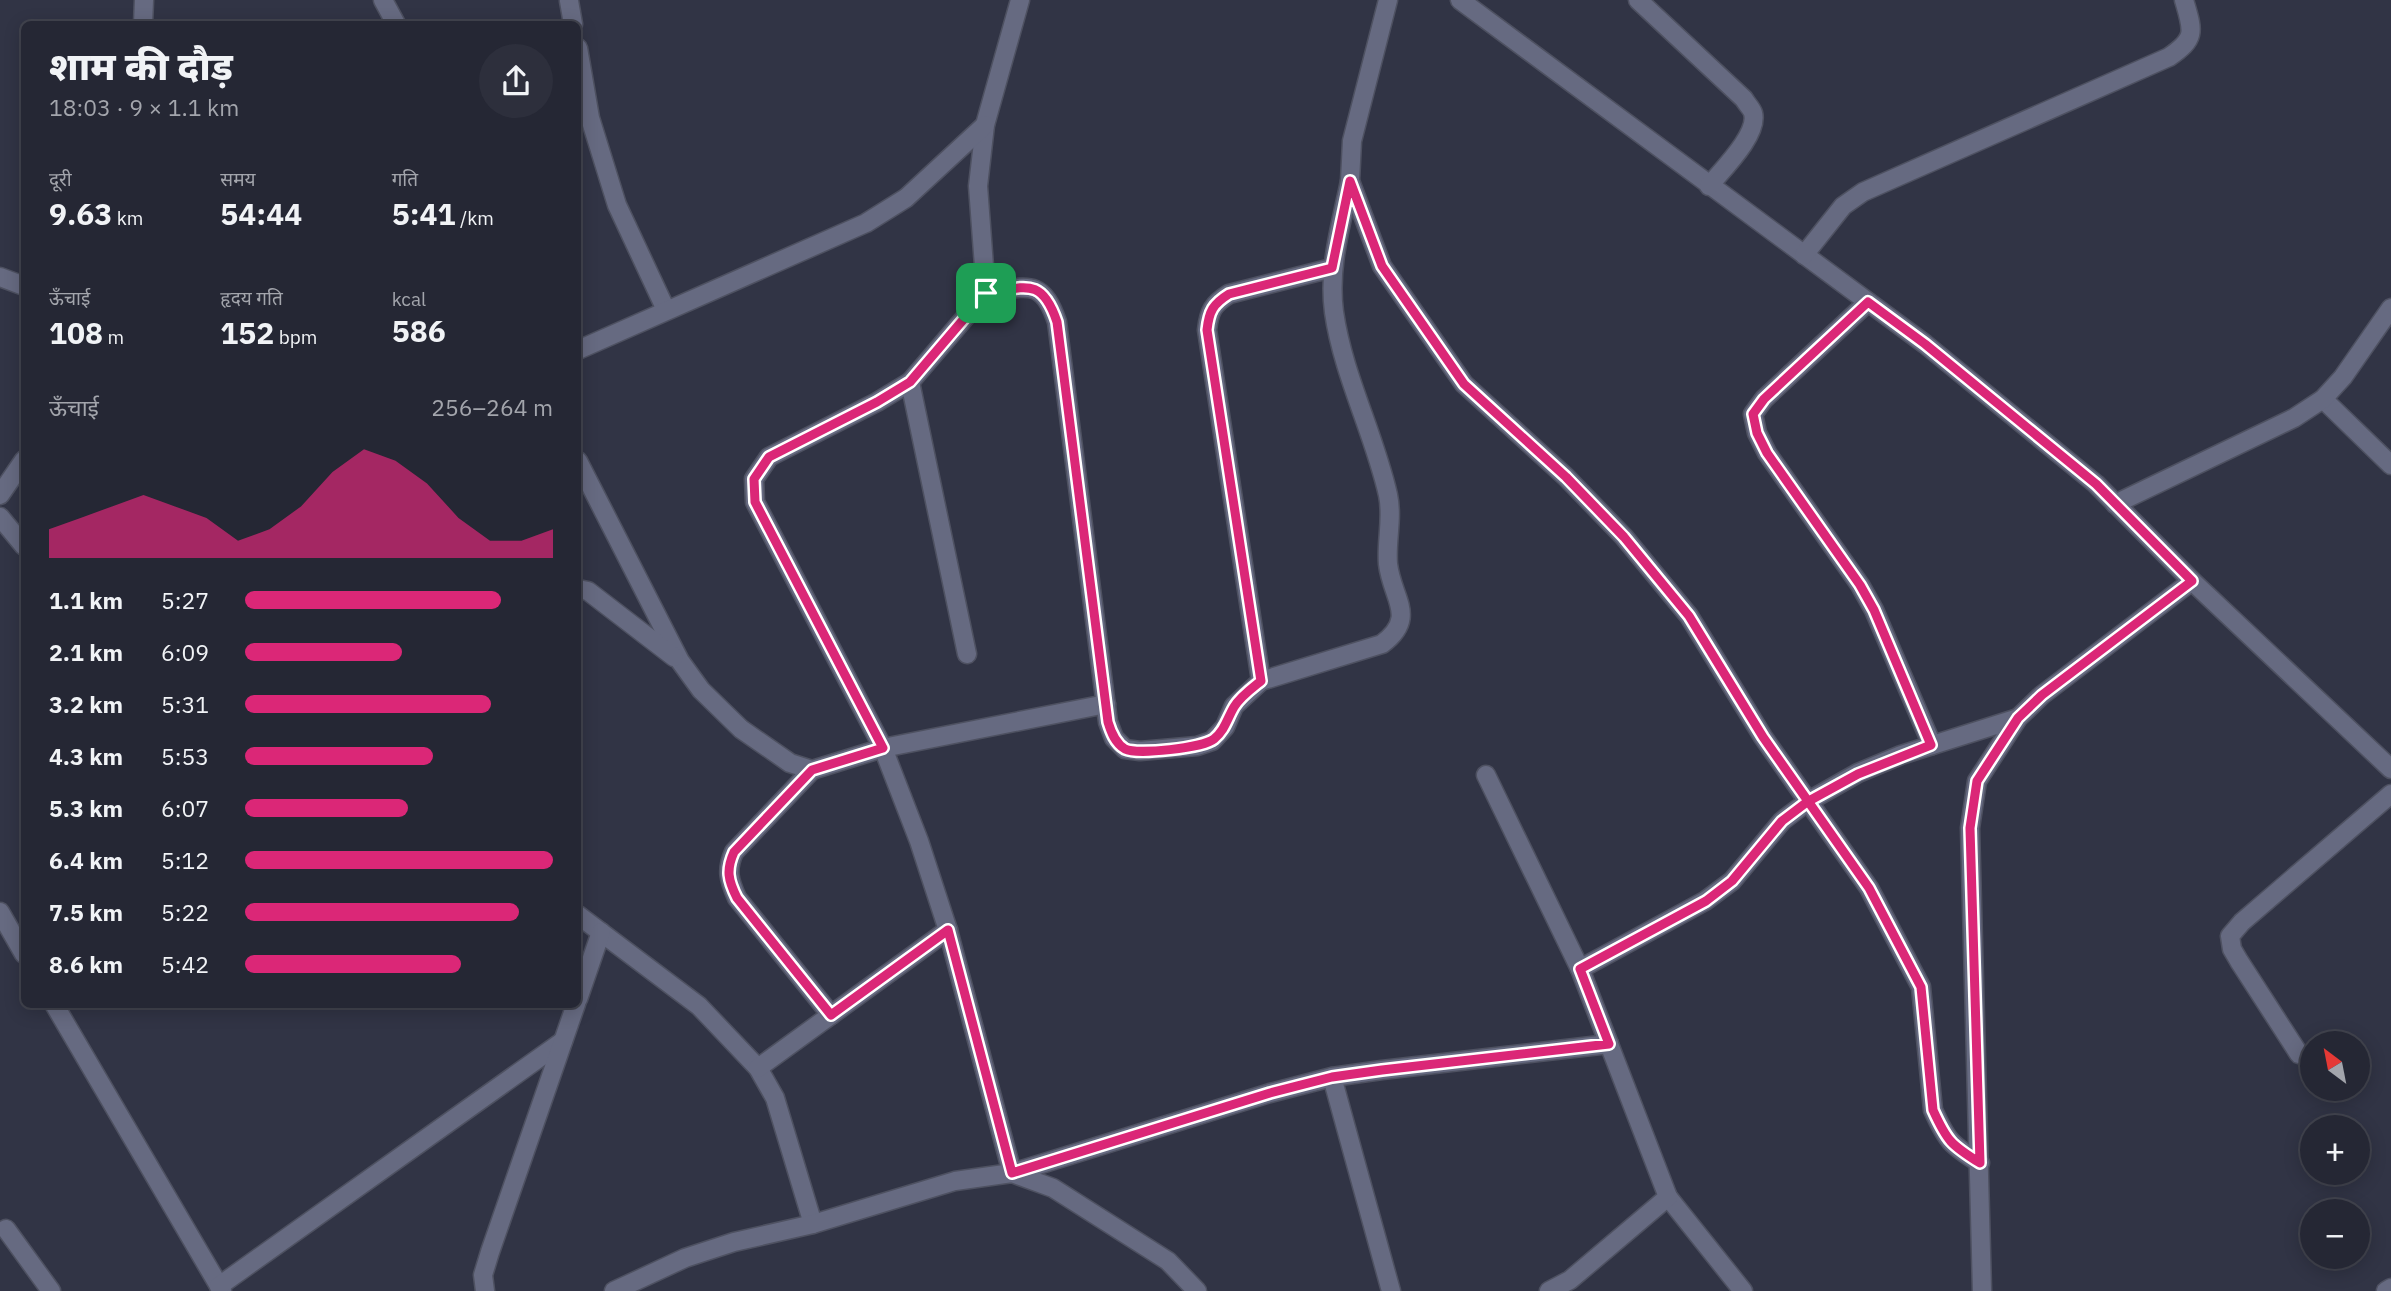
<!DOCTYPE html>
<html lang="hi">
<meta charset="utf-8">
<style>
:root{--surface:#252734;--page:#2d2f3c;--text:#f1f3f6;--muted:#a3a5ac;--line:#42444f;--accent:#db2777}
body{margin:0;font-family:"IBM Plex Sans","Noto Sans Devanagari",sans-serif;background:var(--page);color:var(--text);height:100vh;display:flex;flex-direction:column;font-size:26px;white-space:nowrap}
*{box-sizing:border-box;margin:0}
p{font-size:23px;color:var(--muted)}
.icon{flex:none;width:38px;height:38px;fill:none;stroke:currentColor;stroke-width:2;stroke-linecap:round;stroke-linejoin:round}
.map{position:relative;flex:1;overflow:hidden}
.details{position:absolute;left:21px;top:21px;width:560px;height:987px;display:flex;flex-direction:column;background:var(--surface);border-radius:10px;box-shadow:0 4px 18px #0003,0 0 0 2px var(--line)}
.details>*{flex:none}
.needle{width:46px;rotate:328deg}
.fabs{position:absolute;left:2300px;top:1031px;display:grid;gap:14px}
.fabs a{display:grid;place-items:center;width:70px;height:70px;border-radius:50%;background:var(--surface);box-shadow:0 4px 18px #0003,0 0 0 2px var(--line);font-size:35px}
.pin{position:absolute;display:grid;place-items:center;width:60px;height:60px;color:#fff;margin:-30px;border-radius:14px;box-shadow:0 4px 10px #0006}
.round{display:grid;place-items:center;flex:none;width:74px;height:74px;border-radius:37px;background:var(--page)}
.summary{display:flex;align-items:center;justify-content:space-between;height:119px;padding:0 28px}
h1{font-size:38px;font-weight:800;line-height:52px}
.stats{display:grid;grid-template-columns:repeat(3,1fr);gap:10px;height:119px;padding:7px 28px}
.stats div{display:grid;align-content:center}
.stats b{font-size:30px;font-weight:800}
.stats small{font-size:19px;font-weight:400}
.stats p{font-size:19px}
.chart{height:196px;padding:14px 28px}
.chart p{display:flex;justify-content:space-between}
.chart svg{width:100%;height:126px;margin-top:7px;fill:var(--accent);opacity:.7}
ul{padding:0 28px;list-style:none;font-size:23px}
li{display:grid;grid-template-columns:112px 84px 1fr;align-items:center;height:52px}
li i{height:18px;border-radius:9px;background:var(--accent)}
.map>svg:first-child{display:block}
</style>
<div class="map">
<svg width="2391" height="1291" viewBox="0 0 2391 1291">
<rect width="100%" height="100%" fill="#313445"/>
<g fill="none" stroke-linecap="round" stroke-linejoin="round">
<defs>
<g id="minor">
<polyline points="383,0 396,24"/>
<path d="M1388 0 1352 141 1350 181 1382 266 1464 384 1566 477 1624 537 1689 616 1763 737 1869 888 1921 987 1933 1110C1947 1141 1951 1145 1980 1163"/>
<polyline points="1460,0 1925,344 2096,484 2192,581 2391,769"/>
<path d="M1638 0 1744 99C1746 103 1752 109 1753 113 1759 134 1722 170 1709 186"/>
<polyline points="569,1 573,24"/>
<polyline points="143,24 144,0"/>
<polyline points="578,48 590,118 617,205 666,310"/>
<path d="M1350 181C1341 225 1328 267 1334 312 1343 375 1374 433 1388 495 1393 518 1386 541 1388 564 1392 599 1418 617 1382 644L1261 681 1234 706 1225 727 1212 741 1197 746 1140 751 1125 749 1114 738 1108 722 1057 322C1042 277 1026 287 986 293L910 382 877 402 769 457 754 479 755 502 883 748 919 841 948 930 1012 1173 1270 1093 1332 1077 1382 1070 1609 1044"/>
<path d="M1804 255 1843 206 1863 192 2169 57C2197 38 2193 31 2184 0"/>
<polyline points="0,277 24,286"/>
<polyline points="986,293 978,186 985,125 1020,0"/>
<polyline points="1868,302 1764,399 1753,414 1757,433 1767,453 1860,585 1874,610 1932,745"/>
<polyline points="578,350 866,223 906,198 985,125"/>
<polyline points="910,382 967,654"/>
<polyline points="2323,399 2391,465"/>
<polyline points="578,461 680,661 701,690 741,729 790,763 812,770 883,748 1106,704"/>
<polyline points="0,495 24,460"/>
<polyline points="2115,504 2294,418 2323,399 2343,377 2391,308"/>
<polyline points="0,517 24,546"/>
<polyline points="578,589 588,591 674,657"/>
<path d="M1261 681 1207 330C1209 311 1213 304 1229 294L1332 268"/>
<path d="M812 770 734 852C726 870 729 880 737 898L831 1015"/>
<polyline points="1486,775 1580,969"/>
<polyline points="0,912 24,954"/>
<polyline points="578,915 699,1006 758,1068 775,1098 813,1224"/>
<polyline points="578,999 601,932"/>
<polyline points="54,1004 222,1291"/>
<polyline points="2299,1054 2239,961 2232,949 2230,936 2242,922 2391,794"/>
<polyline points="758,1068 948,930"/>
<polyline points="1332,1077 1391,1291"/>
<polyline points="1668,1197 1743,1291"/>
<polyline points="6,1229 51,1291"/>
<polyline points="219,1286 563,1041"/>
<polyline points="485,1291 483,1275 490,1252 576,1004"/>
<polyline points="614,1291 685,1258 734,1242 813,1224 955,1181 1012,1173 1053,1188 1168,1261 1197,1291"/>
<polyline points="1549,1291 1570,1280 1668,1197 1580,969 1705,901 1732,881 1782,821 1807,802 1858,773 1901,755 2018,718"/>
<polyline points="1982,1291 1970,828 1977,781 2018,718 2042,695 2192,581"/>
<polyline points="2386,1291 2391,1288"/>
</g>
</defs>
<use href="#minor" stroke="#4e5161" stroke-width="21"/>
<use href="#minor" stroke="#666a81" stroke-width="18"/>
</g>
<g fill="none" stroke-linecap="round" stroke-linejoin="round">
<defs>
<path id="route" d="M986 293 910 382 877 402 769 457 754 479 755 502 883 748 812 770 734 852C726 870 728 880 737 898L831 1015 948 930 1012 1173 1270 1093 1332 1077 1382 1070 1609 1044 1580 969 1706 901 1732 881 1782 821 1807 802 1858 774 1931 745 1874 610 1860 585 1767 453 1757 433 1753 414 1764 399 1868 302 1925 344 2096 484 2192 581 2042 695 2018 718 1977 781 1970 828 1980 1163C1951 1145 1947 1141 1933 1110L1921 987 1869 888 1763 737 1689 616 1624 537 1566 477 1464 384 1382 266 1350 181 1332 268 1229 294C1213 304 1209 311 1207 330L1261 681C1251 689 1240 697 1234 707 1227 719 1225 730 1214 739 1203 748 1137 755 1125 749 1115 743 1111 732 1108 722L1057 322C1042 277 1026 287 986 293"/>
</defs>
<use href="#route" stroke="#fff" stroke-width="14"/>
<use href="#route" stroke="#db2777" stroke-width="9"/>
</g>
</svg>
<div class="fabs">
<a><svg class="needle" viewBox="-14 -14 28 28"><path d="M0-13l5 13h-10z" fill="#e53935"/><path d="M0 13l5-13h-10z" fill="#a3a5ac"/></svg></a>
<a>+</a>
<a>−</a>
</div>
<div class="pin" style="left:986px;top:293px;background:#1e9e55"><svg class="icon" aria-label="arrive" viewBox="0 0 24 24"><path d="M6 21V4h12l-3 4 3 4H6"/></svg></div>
<section class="details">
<div class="summary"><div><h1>शाम की दौड़</h1><p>18:03 · 9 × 1.1 km</p></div><a class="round"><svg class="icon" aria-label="share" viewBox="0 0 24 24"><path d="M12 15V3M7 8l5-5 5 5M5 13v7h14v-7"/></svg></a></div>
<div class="stats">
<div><p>दूरी</p><b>9.63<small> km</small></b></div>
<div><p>समय</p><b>54:44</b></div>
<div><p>गति</p><b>5:41<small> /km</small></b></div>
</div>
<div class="stats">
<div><p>ऊँचाई</p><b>108<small> m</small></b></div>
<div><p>हृदय गति</p><b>152<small> bpm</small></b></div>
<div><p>kcal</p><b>586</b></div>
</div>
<div class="chart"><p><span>ऊँचाई</span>256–264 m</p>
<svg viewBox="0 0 160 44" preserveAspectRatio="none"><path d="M0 44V34L10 30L20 26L30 22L40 26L50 30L60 38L70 34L80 26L90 14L100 6L110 10L120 18L130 30L140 38L150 38L160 34V44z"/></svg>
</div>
<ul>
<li><b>1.1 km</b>5:27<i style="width:83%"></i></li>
<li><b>2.1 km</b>6:09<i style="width:51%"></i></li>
<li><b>3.2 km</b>5:31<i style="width:80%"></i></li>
<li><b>4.3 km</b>5:53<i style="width:61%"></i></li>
<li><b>5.3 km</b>6:07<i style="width:53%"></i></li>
<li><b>6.4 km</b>5:12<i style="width:100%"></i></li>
<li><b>7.5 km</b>5:22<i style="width:89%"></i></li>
<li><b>8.6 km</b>5:42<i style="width:70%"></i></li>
</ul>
</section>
</div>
